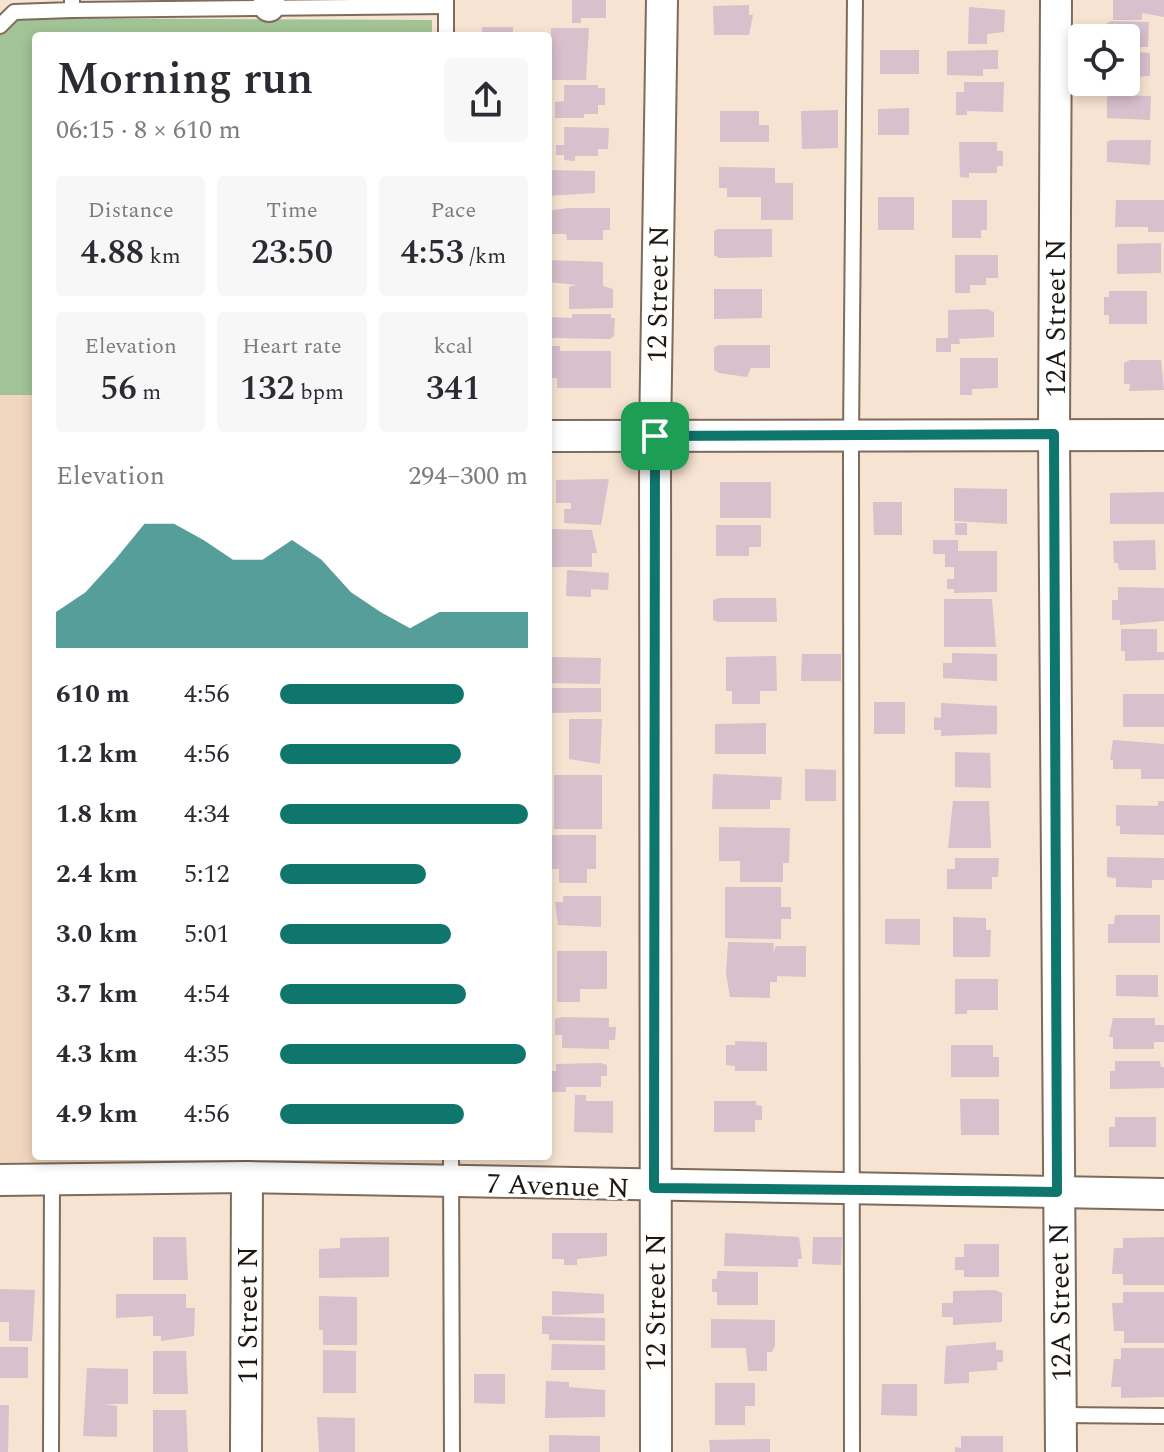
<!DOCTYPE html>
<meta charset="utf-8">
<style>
:root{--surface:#fff;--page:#f7f7f7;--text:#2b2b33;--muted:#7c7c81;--accent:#0f766e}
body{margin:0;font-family:Spectral,serif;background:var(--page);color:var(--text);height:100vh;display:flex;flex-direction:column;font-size:30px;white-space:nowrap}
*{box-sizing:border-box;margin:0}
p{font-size:26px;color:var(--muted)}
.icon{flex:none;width:44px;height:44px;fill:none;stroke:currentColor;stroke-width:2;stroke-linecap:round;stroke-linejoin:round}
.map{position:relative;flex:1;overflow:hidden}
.details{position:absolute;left:32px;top:32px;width:520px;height:1128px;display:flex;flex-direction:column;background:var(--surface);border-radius:8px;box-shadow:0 4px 12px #0003}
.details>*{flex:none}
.tools{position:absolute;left:1068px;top:24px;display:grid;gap:16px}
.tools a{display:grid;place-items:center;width:72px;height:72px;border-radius:8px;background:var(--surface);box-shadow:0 4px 12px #0003;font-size:40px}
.pin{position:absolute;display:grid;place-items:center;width:68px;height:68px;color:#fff;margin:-34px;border-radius:16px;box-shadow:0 4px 12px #0006}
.round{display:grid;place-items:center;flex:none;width:84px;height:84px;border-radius:8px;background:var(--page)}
.overview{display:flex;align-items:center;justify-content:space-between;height:136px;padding:0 24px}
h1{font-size:44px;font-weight:600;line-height:60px}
.stats{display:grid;grid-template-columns:repeat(3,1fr);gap:12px;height:136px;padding:8px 24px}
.stats div{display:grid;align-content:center;border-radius:8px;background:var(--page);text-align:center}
.stats b{font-size:34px;font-weight:600}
.stats small{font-size:22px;font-weight:400}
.stats p{font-size:22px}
.chart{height:224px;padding:16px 24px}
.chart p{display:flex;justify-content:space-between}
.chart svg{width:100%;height:144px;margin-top:8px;fill:var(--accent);opacity:.7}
ul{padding:0 24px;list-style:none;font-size:26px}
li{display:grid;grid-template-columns:128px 96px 1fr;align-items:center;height:60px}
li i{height:20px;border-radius:10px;background:var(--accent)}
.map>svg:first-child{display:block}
</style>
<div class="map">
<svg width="1164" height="1452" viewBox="0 0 1164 1452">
<rect width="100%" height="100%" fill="#f7e3d1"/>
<polygon fill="#f0d6bf" points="0,395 36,395 36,1156 451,1156 451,1182 0,1180"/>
<polygon fill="#a1c395" points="8,18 432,20 432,36 36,36 36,395 0,395 0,25"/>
<g fill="#d8c0cc">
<polygon points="572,0 606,0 606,18 581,18 581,23 572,23"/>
<polygon points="1113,0 1164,0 1164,17 1142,13 1142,20 1113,20"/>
<polygon points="749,5 749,15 753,15 749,35 714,35 713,6"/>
<polygon points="969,7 1005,10 1004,32 987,34 987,44 968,44"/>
<polygon points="1111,21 1149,22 1148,47 1126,47 1126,38 1107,38 1107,23"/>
<rect x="482" y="27" width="31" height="9"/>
<polygon points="551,28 589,28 586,80 551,80"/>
<rect x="880" y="50" width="39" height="24"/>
<polygon points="998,50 998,69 983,69 983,76 947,75 947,51"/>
<polygon points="1126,51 1150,53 1150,76 1126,77"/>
<polygon points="964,82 1004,82 1003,112 967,111 967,115 956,115 956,92 964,92"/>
<polygon points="564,85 598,85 598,88 605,88 605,105 598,105 598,114 584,114 584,118 555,118 555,102 564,101"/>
<polygon points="1111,95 1151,96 1150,120 1107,118 1107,97"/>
<polygon points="909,108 909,135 878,135 878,109"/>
<polygon points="838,110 838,148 802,149 801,111"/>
<polygon points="720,111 759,111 759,125 769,125 769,142 720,142"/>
<polygon points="564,127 609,128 608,149 598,149 598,156 575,156 575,161 564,160 564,155 556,155 556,145 564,145"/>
<polygon points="1111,140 1151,140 1150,165 1107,162 1107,142"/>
<polygon points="959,142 997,142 997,151 1003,151 1003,166 997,166 997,173 969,173 969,178 960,177"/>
<polygon points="719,167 775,168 775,183 793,183 793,220 761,220 761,197 727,197 727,188 719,188"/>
<polygon points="548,170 595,171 595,193 548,196"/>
<rect x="878" y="197" width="36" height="33"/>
<polygon points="952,200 987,200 987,230 981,230 981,238 952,238"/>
<polygon points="1116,200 1164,200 1164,232 1148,232 1148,227 1115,227"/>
<polygon points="567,208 610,208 610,230 603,230 603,240 567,240 566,234 548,234 548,211"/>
<polygon points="718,229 772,229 772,257 719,258 714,255 714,231"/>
<polygon points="1161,243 1161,273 1117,274 1117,244"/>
<polygon points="955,255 998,255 998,278 986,278 986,285 970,285 970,293 955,293"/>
<polygon points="548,260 603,262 603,286 613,289 613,308 569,309 569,287 576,285 548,282"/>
<polygon points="714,289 762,289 762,318 714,319"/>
<polygon points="1109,291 1147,291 1147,324 1109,324 1109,315 1104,315 1104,297 1109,297"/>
<polygon points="987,309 994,312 994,337 959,339 960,344 951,344 951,352 936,352 936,338 948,338 948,310"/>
<polygon points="572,314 611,314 611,318 615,318 614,336 610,339 550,338 551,317 572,318"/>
<polygon points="718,345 770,345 770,368 751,368 747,377 719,373 714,370 714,348"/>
<polygon points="548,346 560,346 560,351 611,351 611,388 557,388 557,378 548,378"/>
<polygon points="960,358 998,358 998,388 972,389 972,395 960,395"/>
<polygon points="1130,360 1161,360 1164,390 1129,391 1130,384 1124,384 1124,363"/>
<polygon points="609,479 601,525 564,523 564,509 571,509 571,503 556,503 556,480"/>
<rect x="720" y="482" width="51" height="36"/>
<polygon points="954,488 1007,489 1007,524 954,521"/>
<polygon points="1164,492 1164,524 1110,524 1110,493"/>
<polygon points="873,502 902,502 902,535 874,535"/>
<rect x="955" y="523" width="12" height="12"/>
<polygon points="716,525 761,525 761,547 749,547 749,556 716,556"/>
<polygon points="550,529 592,530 597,553 592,553 592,567 550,567"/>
<polygon points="933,540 958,540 958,551 997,551 997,592 954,593 954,589 947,589 947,579 954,579 954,567 945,567 945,554 933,554"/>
<polygon points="1155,540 1156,570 1119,570 1118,563 1114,563 1113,541"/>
<polygon points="567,570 609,573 608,590 591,589 591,597 566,596"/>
<polygon points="1118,587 1164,588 1164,621 1120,625 1120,620 1112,620 1112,600 1118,600"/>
<polygon points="719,598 776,598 777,622 718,622 713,620 713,600"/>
<polygon points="944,599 992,599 996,647 944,647"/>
<polygon points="1121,629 1157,629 1157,652 1164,652 1164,660 1125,661 1125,651 1121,651"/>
<polygon points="952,653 997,654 997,681 943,678 943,663 952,663"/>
<polygon points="802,654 841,654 841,681 801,681"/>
<polygon points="776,656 777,691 760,691 760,704 732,704 732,691 726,691 726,657"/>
<polygon points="548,657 601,658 600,684 548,683"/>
<polygon points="548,688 601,688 601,712 548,713"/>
<rect x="1123" y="694" width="41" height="33"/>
<rect x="874" y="702" width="31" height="32"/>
<polygon points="941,703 997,706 997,734 941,736 941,730 934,730 934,717 941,718"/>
<polygon points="569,719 602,719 600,764 569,759"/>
<polygon points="766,723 766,754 715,754 715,724"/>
<polygon points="1113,740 1164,744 1164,779 1141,779 1141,769 1113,769 1113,760 1110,760"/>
<polygon points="955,752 990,753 991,788 955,787"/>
<polygon points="805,769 836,770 836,801 805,801"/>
<polygon points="713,774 782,777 781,800 770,800 770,809 712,809"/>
<rect x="554" y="775" width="48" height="54"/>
<polygon points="953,801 989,801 991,848 948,848"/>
<polygon points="1158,801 1164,801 1164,835 1120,834 1120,826 1116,826 1116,805 1158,806"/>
<polygon points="719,827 790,828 789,863 783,863 783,882 740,882 740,861 719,861"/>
<polygon points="548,835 596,835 596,869 587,869 587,883 559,883 559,869 548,869"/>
<polygon points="1107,857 1164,858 1164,880 1152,880 1152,888 1116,887 1116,878 1107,877"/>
<polygon points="955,858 999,858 998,877 992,877 992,889 947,889 947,869 955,869"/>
<polygon points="725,887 781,887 781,907 791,907 791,919 781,919 781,939 725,938"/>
<polygon points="563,896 601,896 601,927 558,925 555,902 563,902"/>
<polygon points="1115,915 1160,915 1160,943 1108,943 1108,924 1114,924"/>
<polygon points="953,917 986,918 986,930 991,930 990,957 953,957"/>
<polygon points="885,919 920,919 920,945 885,944"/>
<polygon points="728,942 774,943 773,953 776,946 806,946 806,977 777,976 777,982 770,982 770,998 730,997 726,973"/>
<polygon points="557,951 607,951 607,989 580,989 580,1002 557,1002"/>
<polygon points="1116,975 1158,975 1158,997 1116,996"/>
<polygon points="955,979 998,979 998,1010 967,1010 967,1014 955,1014"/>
<polygon points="562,1017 609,1018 609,1027 616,1027 615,1040 609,1040 609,1049 562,1048 562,1035 555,1035 555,1019"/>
<polygon points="1113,1018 1155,1018 1155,1025 1164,1025 1164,1042 1154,1042 1154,1049 1113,1049 1113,1037 1109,1037"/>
<polygon points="735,1041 767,1042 767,1071 735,1071 735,1066 726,1065 726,1045 735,1045"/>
<polygon points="951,1045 993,1045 993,1057 999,1057 999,1077 951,1077"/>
<polygon points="1115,1061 1160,1061 1161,1067 1164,1067 1164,1088 1110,1089 1110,1071 1115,1071"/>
<polygon points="601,1063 607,1065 607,1076 601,1076 601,1087 566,1087 566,1092 548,1092 548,1071 556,1071 556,1064"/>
<polygon points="575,1095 586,1095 586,1101 613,1101 613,1133 574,1132"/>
<polygon points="960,1099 999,1099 999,1135 961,1135"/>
<polygon points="714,1101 756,1101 756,1105 762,1106 762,1120 755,1120 755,1132 714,1132"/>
<polygon points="1115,1117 1156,1117 1156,1147 1109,1147 1109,1127 1115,1127"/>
<polygon points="552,1233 607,1233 607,1256 577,1259 577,1265 564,1265 564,1259 552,1259"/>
<polygon points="725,1233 799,1237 802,1259 798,1259 798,1267 724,1266"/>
<polygon points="153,1237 186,1237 188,1280 153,1280"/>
<polygon points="389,1237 389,1277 319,1278 319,1249 340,1248 340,1238"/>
<polygon points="813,1237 842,1237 841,1265 812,1264"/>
<polygon points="1164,1237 1164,1285 1123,1285 1123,1274 1112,1274 1114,1248 1123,1248 1123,1238"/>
<polygon points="964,1244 999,1244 999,1277 964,1277 964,1270 955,1270 955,1257 964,1257"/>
<polygon points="717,1271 758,1272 758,1305 717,1305 717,1292 712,1292 712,1279 717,1279"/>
<polygon points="0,1289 35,1290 32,1341 9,1341 9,1322 0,1322"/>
<polygon points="995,1290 1002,1293 1002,1322 953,1325 953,1317 942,1317 942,1303 953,1303 953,1291"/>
<polygon points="552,1291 604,1294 604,1313 552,1315"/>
<polygon points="1123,1292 1164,1292 1164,1343 1124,1343 1124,1331 1114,1331 1112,1303 1123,1303"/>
<polygon points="116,1294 186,1294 186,1308 195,1308 194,1336 161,1341 161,1336 153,1336 153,1316 116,1318"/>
<polygon points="319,1296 357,1297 357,1345 323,1345 323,1330 319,1330"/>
<polygon points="542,1316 605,1318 605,1341 549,1340 549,1334 542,1334"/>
<polygon points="711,1319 775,1320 775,1346 772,1352 767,1352 767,1371 748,1371 746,1348 711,1348"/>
<polygon points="996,1342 996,1350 1003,1350 1003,1362 997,1362 997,1370 969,1372 969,1383 944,1384 946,1346"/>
<polygon points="552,1344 605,1345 605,1370 551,1370"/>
<rect x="0" y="1347" width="28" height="31"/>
<polygon points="1121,1348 1164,1348 1164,1397 1121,1398 1121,1387 1111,1387 1114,1359 1121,1359"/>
<polygon points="323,1350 356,1351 356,1393 323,1393"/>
<polygon points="153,1351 186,1351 188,1394 153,1394"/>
<polygon points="87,1368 128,1369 128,1404 103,1404 117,1406 117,1437 83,1436"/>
<polygon points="474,1374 505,1374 505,1404 474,1403"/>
<polygon points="546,1381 569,1382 569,1387 605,1390 605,1417 545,1418"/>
<polygon points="715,1383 755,1383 755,1406 745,1406 745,1425 715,1425"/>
<polygon points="882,1384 917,1384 917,1416 881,1415"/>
<polygon points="0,1405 9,1405 8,1452 0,1452"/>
<polygon points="153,1410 186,1410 188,1452 153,1452"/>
<polygon points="317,1417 355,1418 355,1452 319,1452"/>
<polygon points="549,1435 600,1436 600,1452 549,1452"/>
<polygon points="961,1436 1003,1436 1003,1452 955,1452 955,1447 961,1448"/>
<polygon points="770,1439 770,1452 710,1452 709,1440"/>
</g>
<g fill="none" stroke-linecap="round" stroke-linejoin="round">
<defs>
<g id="lane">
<polyline points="446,0 446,36"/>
<polyline points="72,10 446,6"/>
<polyline points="0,26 14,12 72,10 72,0"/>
<polyline points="451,1156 452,1452"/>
<polyline points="1061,1415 1164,1416"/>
<polyline points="51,1452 52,1180"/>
<polyline points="852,1452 851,436 855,0"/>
</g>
<g id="street">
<polyline points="1056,0 1054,434 1061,1452"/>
<polyline points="269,6 269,0"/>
<polyline points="548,436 1164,435"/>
<polyline points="0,1180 247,1177 1164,1194"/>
<polyline points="246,1452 247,1177"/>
<polyline points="656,1452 655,436 662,0"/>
</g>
</defs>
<use href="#lane" stroke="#7d6b5c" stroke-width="18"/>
<use href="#street" stroke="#7d6b5c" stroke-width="34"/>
<use href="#lane" stroke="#fff" stroke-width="14"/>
<use href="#street" stroke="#fff" stroke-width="30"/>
</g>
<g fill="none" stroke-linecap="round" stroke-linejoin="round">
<defs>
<polygon id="route" points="1054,434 1057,1192 654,1188 655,436"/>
</defs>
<use href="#route" stroke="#fff" stroke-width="16"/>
<use href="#route" stroke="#0f766e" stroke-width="10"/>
</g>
<g text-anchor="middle" stroke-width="6" stroke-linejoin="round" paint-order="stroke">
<g font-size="28" fill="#1f1912" stroke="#fff">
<text transform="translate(657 294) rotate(-89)" y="10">12 Street N</text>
<text transform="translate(1055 318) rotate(-90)" y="10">12A Street N</text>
<text transform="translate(558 1185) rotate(2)" y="10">7 Avenue N</text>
<text transform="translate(655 1302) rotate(-90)" y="10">12 Street N</text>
<text transform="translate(1059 1302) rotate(-91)" y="10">12A Street N</text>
<text transform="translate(247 1315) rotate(-90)" y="10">11 Street N</text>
</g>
</g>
</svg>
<div class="tools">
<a><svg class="icon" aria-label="locate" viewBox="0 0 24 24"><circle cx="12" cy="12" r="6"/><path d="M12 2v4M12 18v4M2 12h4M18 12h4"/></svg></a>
</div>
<div class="pin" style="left:655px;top:436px;background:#1e9e55"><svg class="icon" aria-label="arrive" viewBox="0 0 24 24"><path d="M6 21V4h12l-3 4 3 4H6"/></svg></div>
<section class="details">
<div class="overview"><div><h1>Morning run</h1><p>06:15 · 8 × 610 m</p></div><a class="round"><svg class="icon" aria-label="share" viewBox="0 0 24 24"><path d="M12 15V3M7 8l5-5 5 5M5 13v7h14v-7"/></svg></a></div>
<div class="stats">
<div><p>Distance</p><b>4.88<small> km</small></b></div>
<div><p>Time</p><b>23:50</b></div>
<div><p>Pace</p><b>4:53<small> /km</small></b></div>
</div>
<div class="stats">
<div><p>Elevation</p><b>56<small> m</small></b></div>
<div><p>Heart rate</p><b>132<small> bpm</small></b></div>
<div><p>kcal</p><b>341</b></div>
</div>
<div class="chart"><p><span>Elevation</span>294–300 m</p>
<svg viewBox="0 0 160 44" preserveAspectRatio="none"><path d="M0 44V33L10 27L20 17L30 6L40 6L50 11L60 17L70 17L80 11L90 17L100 27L110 33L120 38L130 33L140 33L150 33L160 33V44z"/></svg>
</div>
<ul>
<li><b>610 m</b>4:56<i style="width:74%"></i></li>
<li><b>1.2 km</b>4:56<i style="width:73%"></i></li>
<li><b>1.8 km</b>4:34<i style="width:100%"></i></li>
<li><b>2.4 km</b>5:12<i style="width:59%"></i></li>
<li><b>3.0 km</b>5:01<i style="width:69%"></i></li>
<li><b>3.7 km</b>4:54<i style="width:75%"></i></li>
<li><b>4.3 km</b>4:35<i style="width:99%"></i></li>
<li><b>4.9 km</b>4:56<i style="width:74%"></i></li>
</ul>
</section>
</div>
